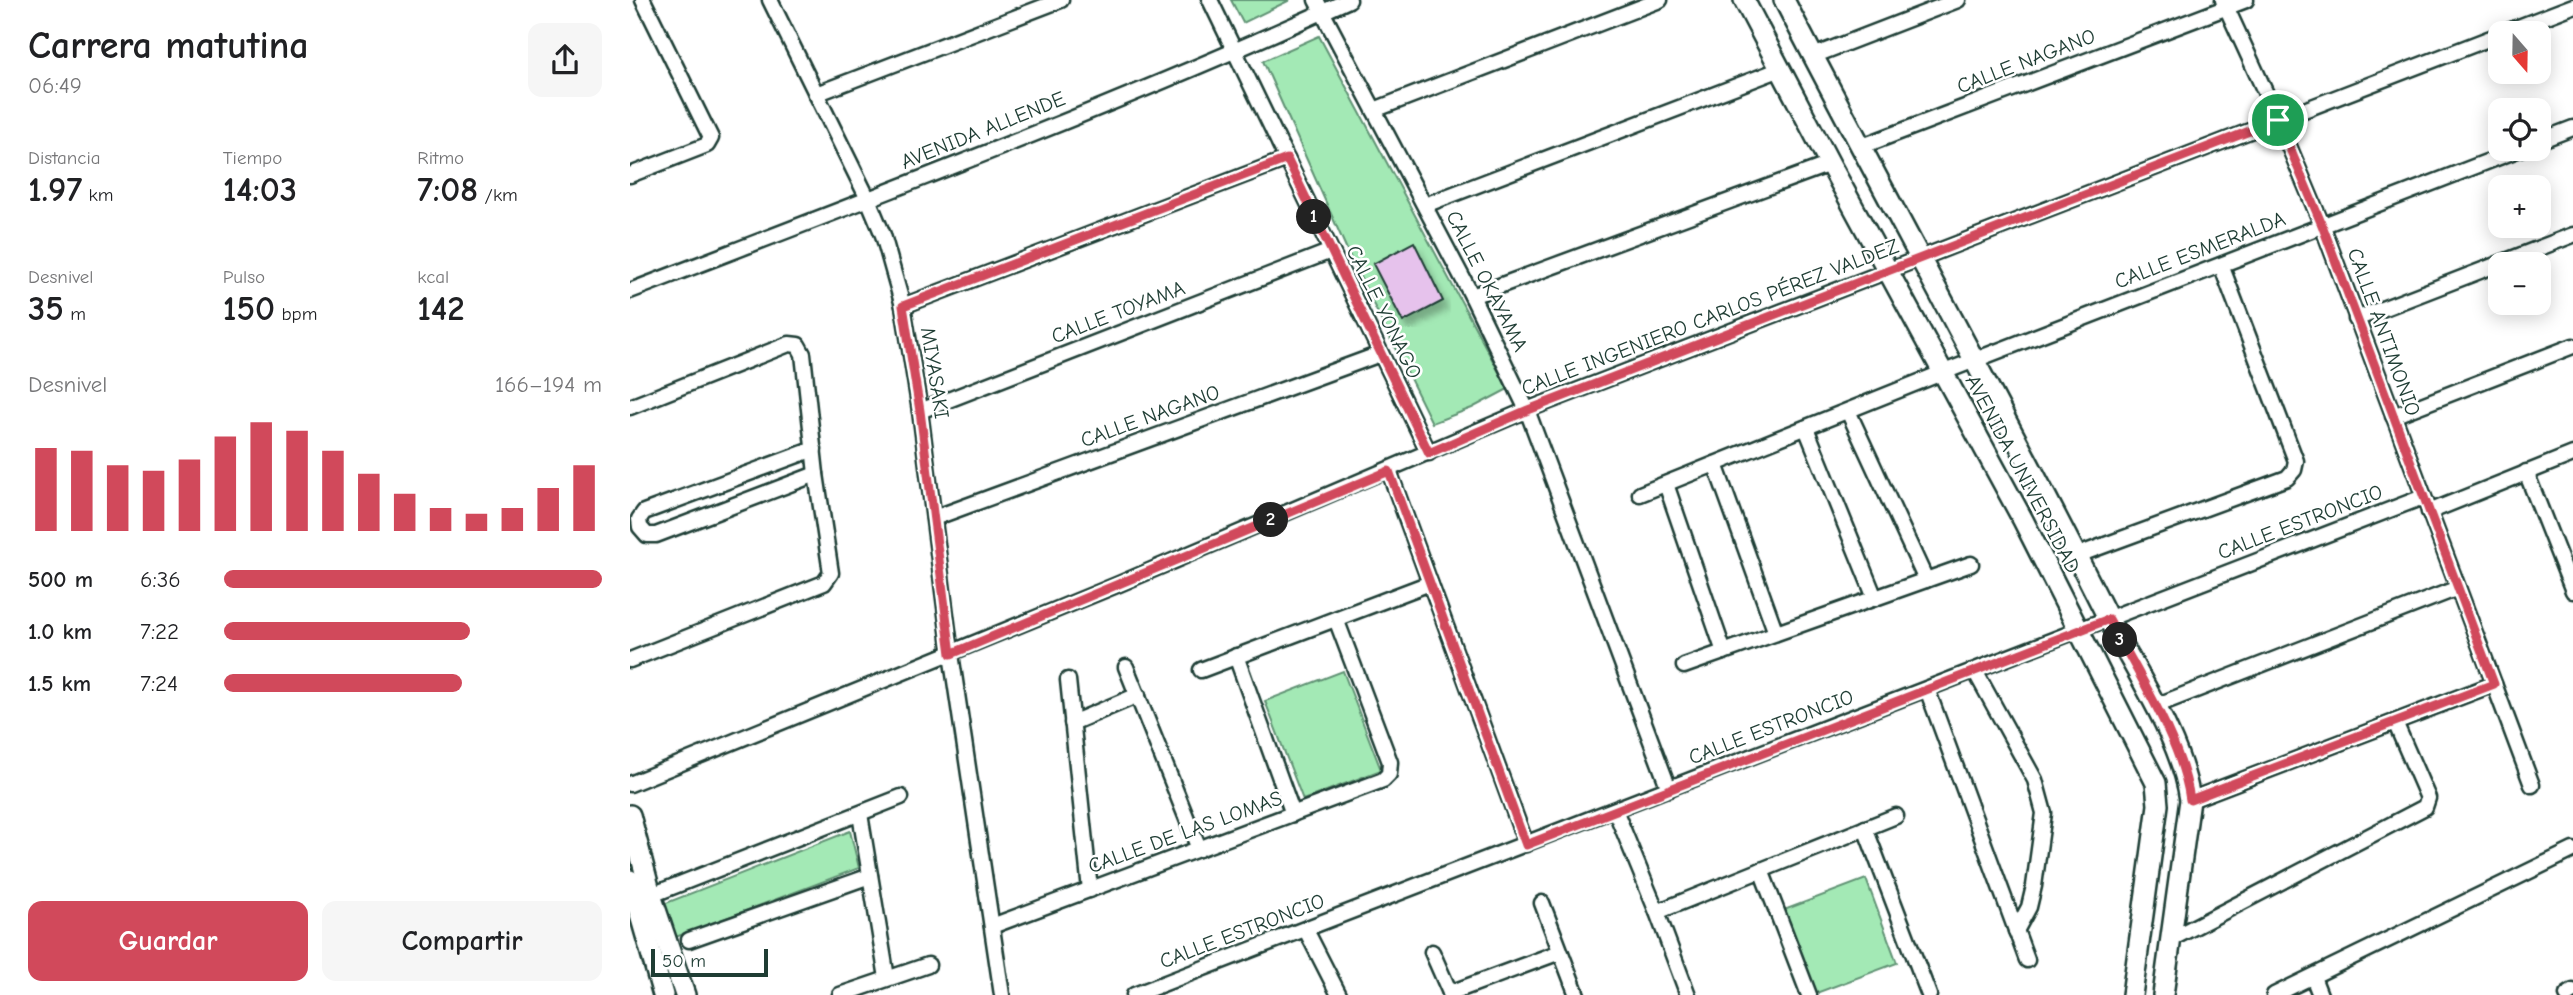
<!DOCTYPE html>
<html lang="es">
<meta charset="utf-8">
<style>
:root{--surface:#fff;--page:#f6f6f6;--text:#202124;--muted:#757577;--accent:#d1495b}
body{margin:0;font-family:"Comic Neue",sans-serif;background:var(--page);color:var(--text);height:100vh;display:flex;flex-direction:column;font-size:26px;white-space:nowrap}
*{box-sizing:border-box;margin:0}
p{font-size:23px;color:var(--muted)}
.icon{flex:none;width:38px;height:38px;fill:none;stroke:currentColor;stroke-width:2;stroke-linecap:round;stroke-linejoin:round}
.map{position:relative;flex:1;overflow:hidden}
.drawer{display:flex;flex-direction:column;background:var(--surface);width:630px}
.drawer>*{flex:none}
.needle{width:46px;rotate:160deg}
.tools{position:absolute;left:1858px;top:21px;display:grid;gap:14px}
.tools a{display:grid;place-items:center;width:63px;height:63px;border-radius:14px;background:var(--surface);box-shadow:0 4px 18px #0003;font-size:35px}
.scale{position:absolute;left:21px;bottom:18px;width:117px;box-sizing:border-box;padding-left:7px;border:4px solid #1f3d34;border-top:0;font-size:19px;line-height:24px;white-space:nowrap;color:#1f3d34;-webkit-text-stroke:5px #fff;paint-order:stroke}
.pin{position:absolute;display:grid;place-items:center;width:60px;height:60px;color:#fff;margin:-30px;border:4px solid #fff;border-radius:50%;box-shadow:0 2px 7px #0007}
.km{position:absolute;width:35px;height:35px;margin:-18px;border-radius:50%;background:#222;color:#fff;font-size:19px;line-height:35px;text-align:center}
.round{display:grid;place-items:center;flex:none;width:74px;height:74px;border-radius:14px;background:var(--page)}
.overview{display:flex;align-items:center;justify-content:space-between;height:119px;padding:0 28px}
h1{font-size:38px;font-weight:600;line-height:52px}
.stats{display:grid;grid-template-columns:repeat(3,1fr);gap:10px;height:119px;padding:7px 28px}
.stats div{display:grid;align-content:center}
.stats b{font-size:35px;font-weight:600}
.stats small{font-size:19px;font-weight:400}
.stats p{font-size:19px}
.chart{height:196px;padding:14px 28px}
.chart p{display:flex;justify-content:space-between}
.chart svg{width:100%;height:126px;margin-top:7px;stroke:var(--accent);stroke-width:6}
.button{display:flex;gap:14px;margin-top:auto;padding:14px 28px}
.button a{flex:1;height:80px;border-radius:14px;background:var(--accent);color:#fff;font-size:28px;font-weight:600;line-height:80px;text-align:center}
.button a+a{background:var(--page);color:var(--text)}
ul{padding:0 28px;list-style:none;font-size:23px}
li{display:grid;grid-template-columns:112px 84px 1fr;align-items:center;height:52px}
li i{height:18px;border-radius:9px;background:var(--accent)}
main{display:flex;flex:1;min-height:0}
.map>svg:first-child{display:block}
</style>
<main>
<section class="drawer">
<div class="overview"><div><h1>Carrera matutina</h1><p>06:49</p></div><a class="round"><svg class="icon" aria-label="share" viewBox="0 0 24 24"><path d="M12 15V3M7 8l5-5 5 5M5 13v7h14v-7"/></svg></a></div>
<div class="stats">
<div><p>Distancia</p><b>1.97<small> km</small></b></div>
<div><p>Tiempo</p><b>14:03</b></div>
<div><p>Ritmo</p><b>7:08<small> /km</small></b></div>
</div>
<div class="stats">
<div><p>Desnivel</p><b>35<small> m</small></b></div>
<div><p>Pulso</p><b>150<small> bpm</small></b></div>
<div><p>kcal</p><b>142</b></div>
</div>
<div class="chart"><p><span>Desnivel</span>166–194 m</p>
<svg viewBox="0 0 160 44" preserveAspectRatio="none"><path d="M5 44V15M15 44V16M25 44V21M35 44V23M45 44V19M55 44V11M65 44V6M75 44V9M85 44V16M95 44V24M105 44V31M115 44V36M125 44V38M135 44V36M145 44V29M155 44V21"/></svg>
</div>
<ul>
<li><b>500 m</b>6:36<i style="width:100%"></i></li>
<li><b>1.0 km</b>7:22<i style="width:65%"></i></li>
<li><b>1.5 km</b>7:24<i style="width:63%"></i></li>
</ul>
<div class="button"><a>Guardar</a><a>Compartir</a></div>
</section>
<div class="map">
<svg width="1943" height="995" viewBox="0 0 1943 995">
<defs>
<filter id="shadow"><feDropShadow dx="4.5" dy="8" stdDeviation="3.5" flood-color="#0004"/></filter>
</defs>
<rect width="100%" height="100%" fill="#fff"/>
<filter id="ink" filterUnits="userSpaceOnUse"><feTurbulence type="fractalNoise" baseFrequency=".0143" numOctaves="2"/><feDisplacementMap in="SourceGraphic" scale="14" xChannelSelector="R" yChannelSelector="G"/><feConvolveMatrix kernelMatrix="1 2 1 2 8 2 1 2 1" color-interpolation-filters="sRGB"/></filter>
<g filter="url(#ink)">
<g fill="#a3e9b5" stroke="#619374" stroke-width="2">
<polygon points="601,0 660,0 613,23"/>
<polygon points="689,36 878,389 842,408 802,423 722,261 633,61"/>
<polygon points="713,671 751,770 673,800 635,701"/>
<polygon points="220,831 229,868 43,938 31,905"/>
<polygon points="1236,879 1267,963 1181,995 1146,913"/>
</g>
<polygon fill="#e6c2ec" stroke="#1f3d34" stroke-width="2" filter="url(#shadow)" points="784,242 813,301 773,322 743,264"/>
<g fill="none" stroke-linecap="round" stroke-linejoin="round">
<defs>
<g id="street">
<polyline points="140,0 238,199 253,235 273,306 290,411 321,654 372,995"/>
<polyline points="580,0 799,453"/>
<polyline points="686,0 842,296 897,410 1039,789"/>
<polyline points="1593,0 1648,120 1692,225 1902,785"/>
<polyline points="1873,33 1943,6"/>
<polyline points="1183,56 1328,0"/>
<polyline points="186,94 431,0"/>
<polyline points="744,110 1030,0"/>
<polyline points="1909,141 1943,128"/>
<polyline points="1230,147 1616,0"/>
<polyline points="0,175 77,145 81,138 13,0"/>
<polyline points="795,205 1151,69"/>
<path d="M0 291C241 198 484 107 719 0"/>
<polyline points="842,296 1200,164"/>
<polyline points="273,306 657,159"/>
<polyline points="1726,319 1943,235"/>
<polyline points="0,407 159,344 168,345 173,354 186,474 201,573 194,583 0,660"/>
<polyline points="290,411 701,251"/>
<polyline points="1218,411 1296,580"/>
<polyline points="1763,416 1943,346"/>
<polyline points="1176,428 1245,598"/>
<polyline points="184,449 14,512 9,519 10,527 17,535 26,535 186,474"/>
<polyline points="1085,464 1146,633"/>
<polyline points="759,471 896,844"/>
<polyline points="1896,472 1943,591"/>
<polyline points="1036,484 1094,652"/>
<polyline points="1010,494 1314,372 1890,149"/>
<polyline points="1799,512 1943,454"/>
<polyline points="304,518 750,354"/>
<polyline points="1448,555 1657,478 1664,470 1666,461 1591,265"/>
<polyline points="606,656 663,814"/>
<polyline points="1054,666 1341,564"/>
<polyline points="496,667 569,849"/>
<polyline points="571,670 800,583"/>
<polyline points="1345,671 1405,780 1414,813 1404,886 1399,907 1386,931"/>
<polyline points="438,680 460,890"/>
<polyline points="1297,689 1397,960"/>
<polyline points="1525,706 1828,588"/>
<polyline points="442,723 508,695"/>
<polyline points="0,784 489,584 897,410 1871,34"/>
<polyline points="1560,800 1864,684"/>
<polyline points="985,810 1027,912 1058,995"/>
<polyline points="230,814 257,978"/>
<polyline points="1235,828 1299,995"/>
<polyline points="1131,870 1179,995"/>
<polyline points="14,898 271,797"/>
<polyline points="912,903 947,995"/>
<polyline points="1027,912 1266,816"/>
<polyline points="362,926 753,780 759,774 760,762 706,619"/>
<polyline points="676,930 709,995"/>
<polyline points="1541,939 1795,807 1798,798 1765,722"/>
<polyline points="59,940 240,876"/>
<polyline points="802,952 821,995"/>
<polyline points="1683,977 1690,995"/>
<polyline points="820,993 930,952"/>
<polyline points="210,995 298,965"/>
<polyline points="504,995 1793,497"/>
<polyline points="1644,995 1943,850"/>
<polyline points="1937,995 1943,991"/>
</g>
<g id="secondary">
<polyline points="1114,0 1200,164 1393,520 1526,783 1528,805 1502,995"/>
<path d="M1154 0C1261 207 1374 410 1478 618 1506 673 1552 740 1560 800L1533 995"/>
<polyline points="0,815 21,895 55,995"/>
<polyline points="0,880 33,995"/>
</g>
</defs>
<use href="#street" stroke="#1f3d34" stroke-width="19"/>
<use href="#secondary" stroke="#1f3d34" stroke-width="24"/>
<use href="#street" stroke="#fff" stroke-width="14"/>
<use href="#secondary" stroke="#fff" stroke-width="19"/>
</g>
</g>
<g fill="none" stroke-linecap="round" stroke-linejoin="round" filter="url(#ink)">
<defs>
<path id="route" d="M1648 120 1692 225 1864 684 1560 800C1553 744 1506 670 1479 619L896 845 759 471 321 654 290 411 273 306 657 159 799 453 898 410Z"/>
</defs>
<use href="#route" stroke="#fff" stroke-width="14"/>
<use href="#route" stroke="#d1495b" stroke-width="9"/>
</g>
<g text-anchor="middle" stroke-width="5" stroke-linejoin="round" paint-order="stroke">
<g font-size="21" fill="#1f3d34" stroke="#fff">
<text transform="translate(1396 61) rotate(-21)" y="7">CALLE NAGANO</text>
<text transform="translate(353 130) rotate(-22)" y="7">AVENIDA ALLENDE</text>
<text transform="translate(1570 250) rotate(-21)" y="7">CALLE ESMERALDA</text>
<text transform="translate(857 281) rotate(63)" y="7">CALLE OKAYAMA</text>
<text transform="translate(488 312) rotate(-21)" y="7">CALLE TOYAMA</text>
<text transform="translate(754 312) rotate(64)" y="7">CALLE YONAGO</text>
<text transform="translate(1080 317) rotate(-21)" y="7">CALLE INGENIERO CARLOS PÉREZ VALDEZ</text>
<text transform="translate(1754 332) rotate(70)" y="7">CALLE ANTIMONIO</text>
<text transform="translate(305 373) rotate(81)" y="7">MIYASAKI</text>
<text transform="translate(520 416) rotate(-20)" y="7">CALLE NAGANO</text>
<text transform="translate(1393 474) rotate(62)" y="7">AVENIDA UNIVERSIDAD</text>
<text transform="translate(1670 522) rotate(-21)" y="7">CALLE ESTRONCIO</text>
<text transform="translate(1141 727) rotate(-21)" y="7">CALLE ESTRONCIO</text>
<text transform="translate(555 832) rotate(-20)" y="7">CALLE DE LAS LOMAS</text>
<text transform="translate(612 931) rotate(-21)" y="7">CALLE ESTRONCIO</text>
</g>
</g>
</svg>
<div class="tools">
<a><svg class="needle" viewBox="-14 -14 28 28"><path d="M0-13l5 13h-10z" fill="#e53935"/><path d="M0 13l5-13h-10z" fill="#757577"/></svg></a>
<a><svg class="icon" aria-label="locate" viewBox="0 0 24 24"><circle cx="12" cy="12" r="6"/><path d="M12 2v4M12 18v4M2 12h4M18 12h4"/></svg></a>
<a>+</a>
<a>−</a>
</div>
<div class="scale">50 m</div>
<div class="pin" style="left:1648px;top:120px;background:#1e9e55"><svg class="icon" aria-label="arrive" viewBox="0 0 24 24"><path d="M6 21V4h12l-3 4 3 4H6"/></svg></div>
<b class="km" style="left:684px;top:217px">1</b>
<b class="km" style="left:641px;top:520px">2</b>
<b class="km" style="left:1490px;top:640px">3</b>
</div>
</main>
